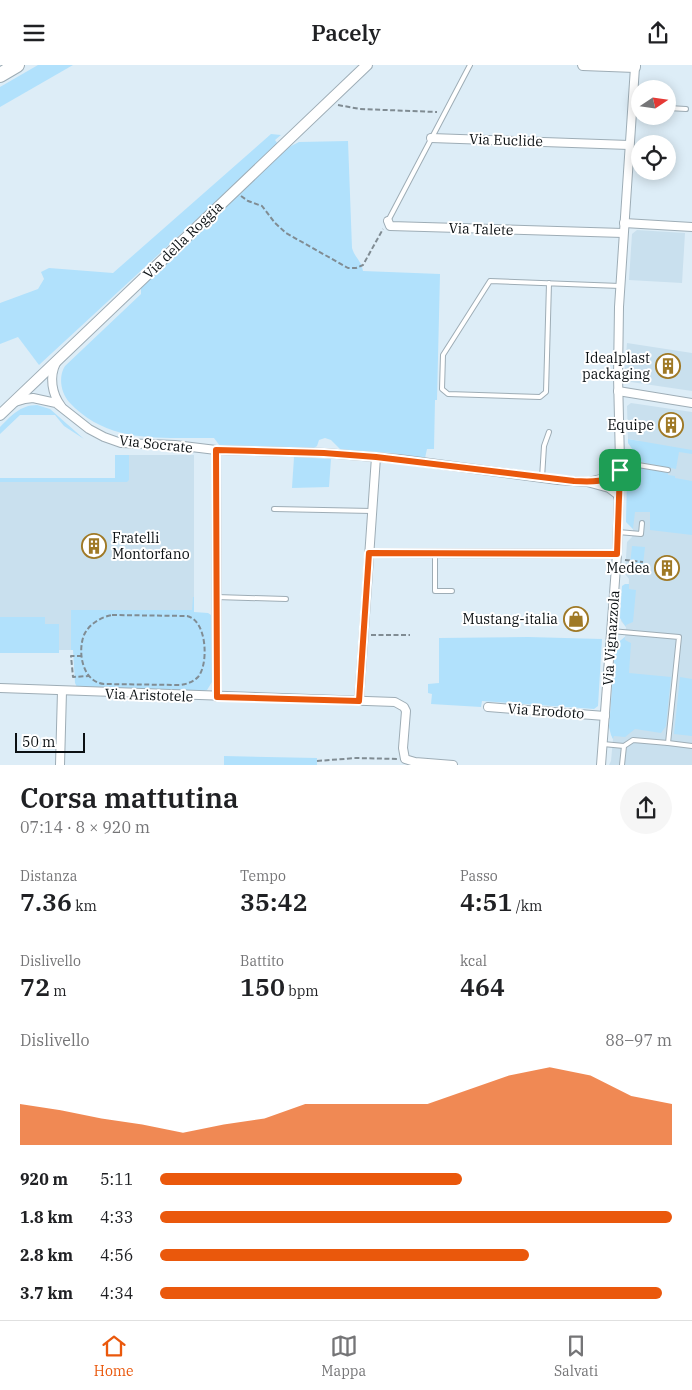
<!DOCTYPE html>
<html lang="it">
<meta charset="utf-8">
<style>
:root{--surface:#fff;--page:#f6f6f6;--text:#202124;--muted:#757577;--line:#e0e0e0;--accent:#ea580c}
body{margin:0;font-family:"IBM Plex Serif",serif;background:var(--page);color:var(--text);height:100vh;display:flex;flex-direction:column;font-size:19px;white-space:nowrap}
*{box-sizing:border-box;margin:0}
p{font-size:16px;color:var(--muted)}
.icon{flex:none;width:28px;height:28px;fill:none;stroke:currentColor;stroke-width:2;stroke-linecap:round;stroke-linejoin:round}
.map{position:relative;height:700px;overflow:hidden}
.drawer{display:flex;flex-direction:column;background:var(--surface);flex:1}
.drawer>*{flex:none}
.needle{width:32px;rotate:77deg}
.fabs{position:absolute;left:631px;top:15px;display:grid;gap:10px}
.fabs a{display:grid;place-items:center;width:45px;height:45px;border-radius:50%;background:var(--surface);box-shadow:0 2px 12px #0003;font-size:25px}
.scale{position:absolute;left:15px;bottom:12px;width:70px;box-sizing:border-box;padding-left:5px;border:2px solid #0b1013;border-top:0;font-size:14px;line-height:18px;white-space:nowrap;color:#0b1013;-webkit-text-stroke:4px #fff;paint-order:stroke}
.pin{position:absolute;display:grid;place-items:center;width:42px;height:42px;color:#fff;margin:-21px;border-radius:10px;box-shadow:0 2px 8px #0006}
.round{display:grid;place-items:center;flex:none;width:52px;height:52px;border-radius:26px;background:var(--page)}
.overview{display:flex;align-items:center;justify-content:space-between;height:85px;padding:0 20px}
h1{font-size:28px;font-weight:600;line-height:38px}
.figures{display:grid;grid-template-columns:repeat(3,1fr);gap:8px;height:85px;padding:5px 20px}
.figures div{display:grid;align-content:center}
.figures b{font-size:25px;font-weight:600}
.figures small{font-size:14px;font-weight:400}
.figures p{font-size:14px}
.chart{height:140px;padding:10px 20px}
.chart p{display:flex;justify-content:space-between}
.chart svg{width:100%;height:90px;margin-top:5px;fill:var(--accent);opacity:.7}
ul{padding:0 20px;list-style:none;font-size:16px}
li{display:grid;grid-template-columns:80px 60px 1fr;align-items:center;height:38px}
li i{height:12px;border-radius:6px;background:var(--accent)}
header{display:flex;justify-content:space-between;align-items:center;height:65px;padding:0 20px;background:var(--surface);font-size:22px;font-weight:600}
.menu{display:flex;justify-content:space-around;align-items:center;height:70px;border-top:1px solid var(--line);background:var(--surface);font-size:14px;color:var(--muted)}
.menu a{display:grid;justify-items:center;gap:2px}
.menu .current{color:var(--accent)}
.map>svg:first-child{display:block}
</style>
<header><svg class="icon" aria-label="menu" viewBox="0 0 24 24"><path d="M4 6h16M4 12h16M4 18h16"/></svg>Pacely<svg class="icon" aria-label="share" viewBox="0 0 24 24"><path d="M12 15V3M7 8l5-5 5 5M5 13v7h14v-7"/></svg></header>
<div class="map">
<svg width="692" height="700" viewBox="0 0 692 700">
<rect width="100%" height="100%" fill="#ddedf7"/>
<g fill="#c9e0ee">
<polygon points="637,165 685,168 682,218 629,215 632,169"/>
<polygon points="627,278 692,288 692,326 624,316"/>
<polygon points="631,338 692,347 692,700 609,700 611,696 613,674 612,672 619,577 625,572 626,562 621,556 628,535 629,514 625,509 627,477 632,472 633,464 628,457 638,411 640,376 628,374 627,341"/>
<polygon points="127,390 194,390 194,547 73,585 0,585 0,415 127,415"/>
</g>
<g fill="#b1e1fc">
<polygon points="38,0 73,0 0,42 0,22"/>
<polygon points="271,69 281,70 275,75 278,79 39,300 18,272 0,279 0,238 38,224 44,214 41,207 49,203 113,208"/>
<path d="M348 76 352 183C355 193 361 195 363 206L440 209 437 335H435L434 384H427L425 393 392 388 341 385 331 375 325 373 319 375 317 381 314 383 220 381 214 373C161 372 109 380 69 337 61 328 58 312 65 301L141 229V223L289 82 299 77Z"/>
<path d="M37 340 50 344 84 374 64 361 55 350H20L0 369V362C11 351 20 340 37 340Z"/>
<polygon points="628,374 692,385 692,389 679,387 676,404 636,396 635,388 628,378"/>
<polygon points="115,390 129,390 129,415 127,417 0,417 0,413 115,413"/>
<polygon points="294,392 331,394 329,422 292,423"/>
<polygon points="635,401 668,408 668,410 675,411 675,413 692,416 692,470 650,465 650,447 635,447 633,464 626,457 627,410 628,407"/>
<polygon points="632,481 645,482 642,509 629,508"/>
<polygon points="625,519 629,519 629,524 636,525 633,557 626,560 626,562 620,553 622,521"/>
<polygon points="193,532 194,532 194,547 208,548 211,550 212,617 207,625 201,627 77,622 75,618 73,585 71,585 71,545 192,545"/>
<polygon points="0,552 45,552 45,559 59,559 59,588 0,588"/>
<polygon points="528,572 602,574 598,641 594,644 482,636 481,642 431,639 432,629 428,628 428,619 439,618 439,573"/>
<polygon points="625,572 625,575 631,578 629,608 671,612 666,661 661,668 635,664 625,672 614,671 613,674 611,670 609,662 615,584 616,579"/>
<polygon points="680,612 692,614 692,671 674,669"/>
<polygon points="224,691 317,693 317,700 224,700"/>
</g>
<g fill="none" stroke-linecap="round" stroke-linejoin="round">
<defs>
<g id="service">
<polyline points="632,42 640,43"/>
<polyline points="668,43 686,44"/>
<polyline points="388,156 470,0"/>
<polyline points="549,218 546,327 540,332 448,329 442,324 443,290 490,216 620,221"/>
<polyline points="620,397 668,405"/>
<polyline points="542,413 544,381 549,367"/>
<polyline points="274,444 372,446"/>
<polyline points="618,467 641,469 642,458"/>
<polyline points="435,488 435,526 452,526"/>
<polyline points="216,532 286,534"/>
<polyline points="611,566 679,572 668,678 692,681"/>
<polyline points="603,679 624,681"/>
<polyline points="622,700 624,681 633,675 668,678"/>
</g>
<g id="minor">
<polyline points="431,73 629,80"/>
<polyline points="388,156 390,161 623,168"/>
<polyline points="624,158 692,162"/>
<path d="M56 298C49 312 52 329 61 341"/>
<polyline points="618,326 692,338"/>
<polyline points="15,337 25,334 33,333 56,338 89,364 104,372 121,378 175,380 216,385 325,388 399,394 558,415 587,417 609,423 617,429 619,434"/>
<polyline points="216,385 217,632"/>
<polyline points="592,416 613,411 620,405"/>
<polyline points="369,488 617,489"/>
<polyline points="0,623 395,637 404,642 406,646 403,683 405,694 415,697 453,700"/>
<polyline points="359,636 376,392"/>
<polyline points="488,642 605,651"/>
<polyline points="60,700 62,626"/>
<polyline points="601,700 617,489 620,397 618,311 619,242 635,2"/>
</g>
<g id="tertiary">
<polyline points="583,0 635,2 635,0"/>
<polyline points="0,350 367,0"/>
</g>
<polyline id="trunk" points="0,10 17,0"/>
</defs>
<use href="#service" stroke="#9eadb6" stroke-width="6"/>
<use href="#minor" stroke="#9eadb6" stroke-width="10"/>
<use href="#tertiary" stroke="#9eadb6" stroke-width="12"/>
<use href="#trunk" stroke="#9eadb6" stroke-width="16"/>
<g stroke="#808c93" stroke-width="2" stroke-dasharray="5 2.5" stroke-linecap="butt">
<polyline points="338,40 360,44 437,47"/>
<polyline points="241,131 248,136 262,141 275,158 286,168 348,203 356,203 363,200 383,164"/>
<polyline points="625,495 643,497"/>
<path d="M112 550 187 551C207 555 209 599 198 612 193 617 187 619 180 620L104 619C83 617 77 588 84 570 89 559 101 552 112 550Z"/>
<polyline points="371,570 410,570"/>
<polyline points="82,591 71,591 73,612 89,611"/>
<polyline points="317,696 356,693 398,694"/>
</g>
<use href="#service" stroke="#fff" stroke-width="4"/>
<use href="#minor" stroke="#fff" stroke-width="8"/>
<use href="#tertiary" stroke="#fff" stroke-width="10"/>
<use href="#trunk" stroke="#fff" stroke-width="14"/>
</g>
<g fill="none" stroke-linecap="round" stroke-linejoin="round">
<defs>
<path id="route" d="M216 385 324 388 376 392 574 416C589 417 610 418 620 405L617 489 369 488 359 636 217 632Z"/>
</defs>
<use href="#route" stroke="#fff" stroke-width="10"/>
<use href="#route" stroke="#ea580c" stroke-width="6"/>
</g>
<defs>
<symbol id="building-ring" viewBox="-11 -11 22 22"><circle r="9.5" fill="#fff" stroke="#9f7926" stroke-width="1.5"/><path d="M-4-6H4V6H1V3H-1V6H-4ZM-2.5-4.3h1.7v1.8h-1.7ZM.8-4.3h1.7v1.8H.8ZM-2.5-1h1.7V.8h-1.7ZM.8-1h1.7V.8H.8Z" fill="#9f7926"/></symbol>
<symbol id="shop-ring" viewBox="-11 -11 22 22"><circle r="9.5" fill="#fff" stroke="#9f7926" stroke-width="1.5"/><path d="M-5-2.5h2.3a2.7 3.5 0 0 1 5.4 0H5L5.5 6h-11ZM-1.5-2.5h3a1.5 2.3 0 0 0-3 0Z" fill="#9f7926"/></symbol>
</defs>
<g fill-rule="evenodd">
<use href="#building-ring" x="654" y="287" width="28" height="28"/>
<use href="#building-ring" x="657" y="346" width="28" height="28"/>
<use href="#building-ring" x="80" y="467" width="28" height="28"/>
<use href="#building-ring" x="653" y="489" width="28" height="28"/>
<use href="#shop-ring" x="562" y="540" width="28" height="28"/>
</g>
<g text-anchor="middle" stroke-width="4" stroke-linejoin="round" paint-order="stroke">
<g font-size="14" fill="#0b1013" stroke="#fff">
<text transform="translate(506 75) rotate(2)" y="5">Via Euclide</text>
<text transform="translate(481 164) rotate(2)" y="5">Via Talete</text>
<text transform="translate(183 175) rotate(-44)" y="5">Via della Roggia</text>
<text transform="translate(156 379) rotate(6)" y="5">Via Socrate</text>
<text transform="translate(611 573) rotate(-86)" y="5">Via Vignazzola</text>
<text transform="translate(149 630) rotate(2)" y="5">Via Aristotele</text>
<text transform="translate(546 646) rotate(4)" y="5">Via Erodoto</text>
</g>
<g font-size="14" fill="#0b1013" stroke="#fff" text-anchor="end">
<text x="650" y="298">Idealplast<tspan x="650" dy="16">packaging</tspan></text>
<text x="654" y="365">Equipe</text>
<text x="112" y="478" text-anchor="start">Fratelli<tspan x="112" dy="16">Montorfano</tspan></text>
<text x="650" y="508">Medea</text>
<text x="558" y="559">Mustang-italia</text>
</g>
</g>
</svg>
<div class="fabs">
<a><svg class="needle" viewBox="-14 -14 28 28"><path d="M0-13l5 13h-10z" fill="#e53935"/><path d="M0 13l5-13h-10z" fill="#757577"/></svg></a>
<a><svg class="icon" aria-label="locate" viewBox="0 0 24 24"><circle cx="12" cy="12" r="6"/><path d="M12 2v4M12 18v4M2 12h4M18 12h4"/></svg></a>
</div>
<div class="scale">50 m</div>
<div class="pin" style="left:620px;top:405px;background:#1e9e55"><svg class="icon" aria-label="arrive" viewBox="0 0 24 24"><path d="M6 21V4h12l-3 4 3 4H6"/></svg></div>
</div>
<section class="drawer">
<div class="overview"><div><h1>Corsa mattutina</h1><p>07:14 · 8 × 920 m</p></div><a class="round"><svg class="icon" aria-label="share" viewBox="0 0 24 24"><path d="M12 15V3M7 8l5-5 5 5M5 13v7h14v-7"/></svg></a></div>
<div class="figures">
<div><p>Distanza</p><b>7.36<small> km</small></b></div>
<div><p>Tempo</p><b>35:42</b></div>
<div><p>Passo</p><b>4:51<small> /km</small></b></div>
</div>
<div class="figures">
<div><p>Dislivello</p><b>72<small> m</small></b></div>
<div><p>Battito</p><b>150<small> bpm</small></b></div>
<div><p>kcal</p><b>464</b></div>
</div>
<div class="chart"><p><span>Dislivello</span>88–97 m</p>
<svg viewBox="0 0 160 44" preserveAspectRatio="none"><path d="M0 44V24L10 27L20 31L30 34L40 38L50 34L60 31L70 24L80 24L90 24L100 24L110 17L120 10L130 6L140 10L150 20L160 24V44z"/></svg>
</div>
<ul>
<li><b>920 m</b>5:11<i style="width:59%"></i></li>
<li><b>1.8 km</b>4:33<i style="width:100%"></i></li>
<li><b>2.8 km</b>4:56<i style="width:72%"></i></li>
<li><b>3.7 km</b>4:34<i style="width:98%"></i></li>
</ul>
</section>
<nav class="menu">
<a class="current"><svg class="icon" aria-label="home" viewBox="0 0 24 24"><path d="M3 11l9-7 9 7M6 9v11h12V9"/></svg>Home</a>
<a><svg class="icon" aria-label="map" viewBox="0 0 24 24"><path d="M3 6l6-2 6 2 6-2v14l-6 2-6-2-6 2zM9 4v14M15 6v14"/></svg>Mappa</a>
<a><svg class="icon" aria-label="saved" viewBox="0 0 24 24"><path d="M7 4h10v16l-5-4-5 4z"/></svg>Salvati</a>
</nav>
